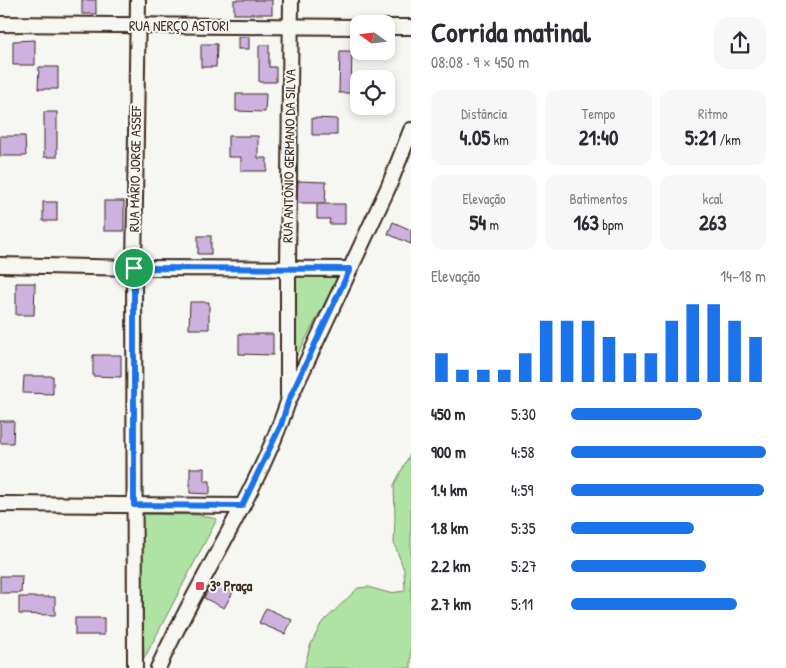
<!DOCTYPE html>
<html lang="pt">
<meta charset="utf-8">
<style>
:root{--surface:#fff;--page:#f7f7f7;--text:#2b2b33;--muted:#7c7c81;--accent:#1a73e8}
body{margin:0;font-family:"Patrick Hand",sans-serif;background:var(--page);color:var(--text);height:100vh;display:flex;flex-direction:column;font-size:19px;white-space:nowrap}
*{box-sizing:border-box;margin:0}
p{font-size:16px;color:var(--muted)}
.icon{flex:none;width:28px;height:28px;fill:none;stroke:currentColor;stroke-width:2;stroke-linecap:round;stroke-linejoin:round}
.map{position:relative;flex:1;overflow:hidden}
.side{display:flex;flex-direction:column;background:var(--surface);width:375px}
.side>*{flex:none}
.needle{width:32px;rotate:285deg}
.controls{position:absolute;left:350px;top:15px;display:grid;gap:10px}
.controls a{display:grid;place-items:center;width:45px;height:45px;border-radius:10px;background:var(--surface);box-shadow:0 2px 8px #0003;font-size:25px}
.pin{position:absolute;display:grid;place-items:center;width:42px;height:42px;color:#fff;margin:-21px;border:2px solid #fff;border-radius:50%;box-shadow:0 1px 5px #0007}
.round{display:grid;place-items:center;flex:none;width:52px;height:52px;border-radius:15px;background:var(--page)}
.overview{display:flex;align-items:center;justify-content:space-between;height:85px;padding:0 20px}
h1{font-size:28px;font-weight:700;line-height:38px}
.metrics{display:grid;grid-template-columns:repeat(3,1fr);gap:8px;height:85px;padding:5px 20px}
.metrics div{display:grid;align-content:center;border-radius:12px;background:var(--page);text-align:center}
.metrics b{font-size:21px;font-weight:700}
.metrics small{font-size:14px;font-weight:400}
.metrics p{font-size:14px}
.chart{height:140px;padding:10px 20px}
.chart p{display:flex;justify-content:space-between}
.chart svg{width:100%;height:90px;margin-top:5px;stroke:var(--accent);stroke-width:6}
ul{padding:0 20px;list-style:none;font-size:16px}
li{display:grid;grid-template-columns:80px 60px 1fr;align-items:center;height:38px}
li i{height:12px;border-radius:6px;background:var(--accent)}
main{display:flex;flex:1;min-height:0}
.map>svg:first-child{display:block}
</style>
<main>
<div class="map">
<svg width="411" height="668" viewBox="0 0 411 668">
<rect width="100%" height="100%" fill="#f6f6f2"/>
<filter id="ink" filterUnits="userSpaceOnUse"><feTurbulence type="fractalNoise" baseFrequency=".02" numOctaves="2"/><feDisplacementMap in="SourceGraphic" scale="10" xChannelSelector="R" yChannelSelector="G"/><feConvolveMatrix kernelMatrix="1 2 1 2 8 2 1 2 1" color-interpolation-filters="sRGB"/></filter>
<g filter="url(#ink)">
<g fill="#afe3a4" stroke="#758661">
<polygon points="293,274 339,276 296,357"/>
<polygon points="411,452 411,668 304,668 310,646 321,624 358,588 368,587 389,593 405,591 404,570 394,543 395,517 394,485"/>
<polygon points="141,514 198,515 217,519 144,659"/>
</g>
<g fill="#cdb2e0" stroke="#3b2a1e">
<rect x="82" y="0" width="14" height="14"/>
<rect x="234" y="0" width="38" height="14"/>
<rect x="238" y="37" width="11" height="12"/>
<polygon points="35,40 35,65 13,65 13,41"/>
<polygon points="201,44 217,44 216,67 201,67"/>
<polygon points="259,45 269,45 269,67 276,67 276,82 259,82"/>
<polygon points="340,51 352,51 351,93 339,93"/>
<polygon points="39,67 58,67 58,89 38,89"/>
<polygon points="236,94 266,94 265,112 236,111"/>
<rect x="44" y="112" width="13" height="45"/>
<polygon points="312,118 337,119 337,135 312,135"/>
<polygon points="0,136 25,136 26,156 0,156"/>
<polygon points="228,136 258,136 258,158 267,158 267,171 241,171 241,157 228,157"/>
<polygon points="298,181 326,182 325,203 297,203"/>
<rect x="104" y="201" width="20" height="30"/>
<rect x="43" y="202" width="14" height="19"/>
<polygon points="317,204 345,204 345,224 329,224 330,219 317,219"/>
<polygon points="393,222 411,230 411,244 388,234"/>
<rect x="198" y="236" width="13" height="18"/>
<polygon points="16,283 35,283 34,315 16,315"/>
<polygon points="190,302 209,302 209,329 189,329"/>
<polygon points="239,334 273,334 273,355 239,354"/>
<polygon points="93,355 121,355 121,377 93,376"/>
<polygon points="24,376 53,376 53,394 23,393"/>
<polygon points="0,421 14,421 13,443 0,443"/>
<polygon points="190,468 204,468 204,481 210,481 210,494 190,493"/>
<polygon points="0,576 22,576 21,593 0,593"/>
<polygon points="212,582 233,592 224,608 204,598"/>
<polygon points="19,597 55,597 55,615 19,614"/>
<polygon points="266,608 292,620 285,634 259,623"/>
<rect x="75" y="618" width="29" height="17"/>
</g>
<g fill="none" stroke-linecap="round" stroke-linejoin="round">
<defs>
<g id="minor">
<polyline points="0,24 359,27"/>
<polyline points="386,27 411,27"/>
<polyline points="0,265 134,268 350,269"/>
<polyline points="288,396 288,268 291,0"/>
<polyline points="0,504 242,506"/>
<polyline points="135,668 134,268 138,0"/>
<path d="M158 668C186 607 221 549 251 489 265 461 278 432 288 402L388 188 411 130"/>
</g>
</defs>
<use href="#minor" stroke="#3b2a1e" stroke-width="18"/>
<use href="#minor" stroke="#f6f6f2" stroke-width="14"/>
</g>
</g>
<g fill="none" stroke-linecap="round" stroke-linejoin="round" filter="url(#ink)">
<defs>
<polygon id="route" points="134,268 350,269 288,402 281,425 242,506 134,505"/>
</defs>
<use href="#route" stroke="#fff" stroke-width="10"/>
<use href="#route" stroke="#1a73e8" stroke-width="6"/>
</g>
<rect fill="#d1495b" stroke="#f6f6f2" stroke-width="2" x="195" y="581" width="10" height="10" rx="2.5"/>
<g text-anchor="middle" stroke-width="4" stroke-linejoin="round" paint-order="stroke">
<g font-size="14" fill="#3b2a1e" stroke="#f6f6f2">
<text x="179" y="31">RUA NERÇO ASTORI</text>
<text transform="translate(289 156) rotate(-89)" y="5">RUA ANTÔNIO GERMANO DA SILVA</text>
<text transform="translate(135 169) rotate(-89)" y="5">RUA MÁRIO JORGE ASSEF</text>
</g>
<g font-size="14" font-weight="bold" fill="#3b2a1e" stroke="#f6f6f2" text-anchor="start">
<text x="210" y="591">3º Praça</text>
</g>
</g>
</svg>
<div class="controls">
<a><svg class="needle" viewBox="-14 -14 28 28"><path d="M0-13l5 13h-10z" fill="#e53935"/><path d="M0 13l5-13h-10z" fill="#7c7c81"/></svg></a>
<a><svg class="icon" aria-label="locate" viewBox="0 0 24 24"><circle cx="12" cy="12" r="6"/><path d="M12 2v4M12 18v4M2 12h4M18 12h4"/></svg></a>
</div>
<div class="pin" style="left:134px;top:268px;background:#1e9e55"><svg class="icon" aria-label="arrive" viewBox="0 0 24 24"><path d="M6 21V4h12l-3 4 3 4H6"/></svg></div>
</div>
<section class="side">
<div class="overview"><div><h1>Corrida matinal</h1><p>08:08 · 9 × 450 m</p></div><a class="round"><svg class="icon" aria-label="share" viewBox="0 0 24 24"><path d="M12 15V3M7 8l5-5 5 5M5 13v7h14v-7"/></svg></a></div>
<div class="metrics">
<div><p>Distância</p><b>4.05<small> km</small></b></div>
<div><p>Tempo</p><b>21:40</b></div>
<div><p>Ritmo</p><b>5:21<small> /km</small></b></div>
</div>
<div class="metrics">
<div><p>Elevação</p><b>54<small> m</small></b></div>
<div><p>Batimentos</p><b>163<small> bpm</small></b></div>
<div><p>kcal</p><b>263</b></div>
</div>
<div class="chart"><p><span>Elevação</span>14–18 m</p>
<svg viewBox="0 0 160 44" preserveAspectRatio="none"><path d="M5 44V30M15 44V38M25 44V38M35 44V38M45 44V30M55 44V14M65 44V14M75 44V14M85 44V22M95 44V30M105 44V30M115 44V14M125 44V6M135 44V6M145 44V14M155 44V22"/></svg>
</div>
<ul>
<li><b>450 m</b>5:30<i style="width:67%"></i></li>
<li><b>900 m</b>4:58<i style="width:100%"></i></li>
<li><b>1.4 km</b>4:59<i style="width:99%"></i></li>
<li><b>1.8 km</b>5:35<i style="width:63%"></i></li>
<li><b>2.2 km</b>5:27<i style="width:69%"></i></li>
<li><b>2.7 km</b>5:11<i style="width:85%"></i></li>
</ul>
</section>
</main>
